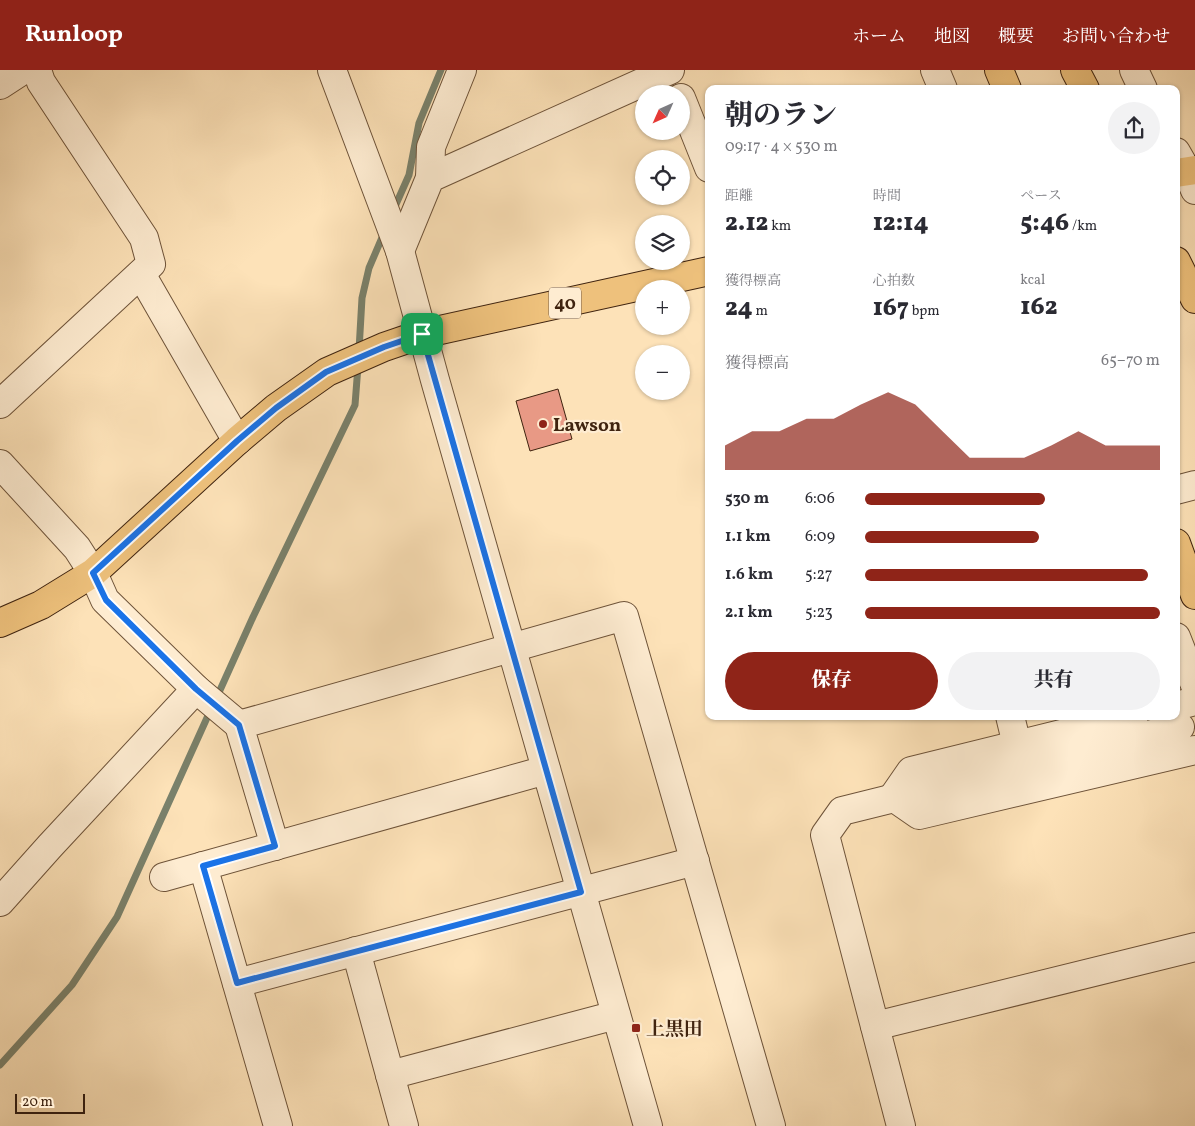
<!DOCTYPE html>
<html lang="ja">
<meta charset="utf-8">
<style>
:root{--surface:#fff;--page:#f2f2f3;--text:#2b2b33;--muted:#7c7c81;--accent:#8f2418}
body{margin:0;font-family:Vollkorn,"Noto Serif JP",serif;background:var(--page);color:var(--text);height:100vh;display:flex;flex-direction:column;font-size:19px;white-space:nowrap}
*{box-sizing:border-box;margin:0}
p{font-size:16px;color:var(--muted)}
.icon{flex:none;width:28px;height:28px;fill:none;stroke:currentColor;stroke-width:2;stroke-linecap:round;stroke-linejoin:round}
.map{position:relative;flex:1;overflow:hidden}
.panel{position:absolute;left:705px;top:15px;width:475px;height:635px;display:flex;flex-direction:column;background:var(--surface);border-radius:10px;box-shadow:0 1px 4px #0004}
.panel>*{flex:none}
.needle{width:32px;rotate:225deg}
.fabs{position:absolute;left:635px;top:15px;display:grid;gap:10px}
.fabs a{display:grid;place-items:center;width:55px;height:55px;border-radius:50%;background:var(--surface);box-shadow:0 1px 4px #0004;font-size:25px}
.scale{position:absolute;left:15px;bottom:12px;width:70px;box-sizing:border-box;padding-left:5px;border:2px solid #3f230f;border-top:0;font-size:14px;line-height:18px;white-space:nowrap;color:#3f230f;-webkit-text-stroke:4px #feecd1;paint-order:stroke}
.pin{position:absolute;display:grid;place-items:center;width:42px;height:42px;color:#fff;margin:-21px;border-radius:10px;box-shadow:0 2px 8px #0006}
.round{display:grid;place-items:center;flex:none;width:52px;height:52px;border-radius:26px;background:var(--page)}
.summary{display:flex;align-items:center;justify-content:space-between;height:85px;padding:0 20px}
h1{font-size:28px;font-weight:800;line-height:38px}
.stats{display:grid;grid-template-columns:repeat(3,1fr);gap:8px;height:85px;padding:5px 20px}
.stats div{display:grid;align-content:center}
.stats b{font-size:25px;font-weight:800}
.stats small{font-size:14px;font-weight:400}
.stats p{font-size:14px}
.chart{height:140px;padding:10px 20px}
.chart p{display:flex;justify-content:space-between}
.chart svg{width:100%;height:90px;margin-top:5px;fill:var(--accent);opacity:.7}
.button{display:flex;gap:10px;margin-top:auto;padding:10px 20px}
.button a{flex:1;height:58px;border-radius:30px;background:var(--accent);color:#fff;font-size:20px;font-weight:800;line-height:58px;text-align:center}
.button a+a{background:var(--page);color:var(--text)}
ul{padding:0 20px;list-style:none;font-size:16px}
li{display:grid;grid-template-columns:80px 60px 1fr;align-items:center;height:38px}
li i{height:12px;border-radius:6px;background:var(--accent)}
header{display:flex;align-items:center;gap:30px;box-sizing:border-box;height:70px;padding:0 25px;background:var(--accent);color:#fff}
header strong{font-size:24px}
nav{display:flex;gap:28px;margin-inline-start:auto;font-size:18px}
.map>svg:first-child{display:block}
</style>
<header>
<strong>Runloop</strong>
<nav><a>ホーム</a><a>地図</a><a>概要</a><a>お問い合わせ</a></nav>
</header>
<div class="map">
<svg width="1195" height="1056" viewBox="0 0 1195 1056">
<rect width="100%" height="100%" fill="#fde2b8"/>
<filter id="stains"><feTurbulence type="fractalNoise" baseFrequency=".004" numOctaves="4"/><feColorMatrix values="0 0 0 0 .2 0 0 0 0 .09 0 0 0 0 .02 0 0 0 .5 -.17"/></filter>
<radialGradient id="worn" r=".72"><stop offset=".6" stop-color="#630" stop-opacity="0"/><stop offset="1" stop-color="#630" stop-opacity=".3"/></radialGradient>
<g fill="none" stroke-linecap="round" stroke-linejoin="round">
<g stroke="#7a816b" stroke-width="7">
<polyline points="393,141 409,105 419,53 441,0"/>
<polyline points="359,280 362,228 369,198 384,163"/>
<polyline points="216,629 253,547 355,335 358,296"/>
<polyline points="0,995 72,915 117,847 211,639"/>
</g>
</g>
<polygon fill="#e89985" stroke="#3f230f" points="558,319 572,369 530,381 516,331"/>
<g fill="none" stroke-linecap="round" stroke-linejoin="round">
<defs>
<g id="minor">
<polyline points="935,0 943,19"/>
<polyline points="1134,0 1143,19"/>
<polyline points="0,15 23,0"/>
<polyline points="681,28 709,98"/>
<polyline points="1176,82 1187,101 1195,120"/>
<polyline points="430,108 431,77 462,0"/>
<polyline points="400,181 430,108 670,0"/>
<polyline points="141,204 237,371"/>
<polyline points="0,334 151,194 144,168 41,12 37,0"/>
<polyline points="0,394 77,478 93,503 105,530 196,619 239,655"/>
<polyline points="1176,420 1195,415"/>
<polyline points="1176,567 1195,615"/>
<polyline points="1176,636 1195,631"/>
<polyline points="1010,646 1017,675"/>
<polyline points="1134,646 911,701 893,727 919,745 1195,680"/>
<polyline points="275,776 239,655 624,546 771,1056"/>
<polyline points="203,796 278,1056"/>
<polyline points="164,807 546,700"/>
<polyline points="0,832 50,776 196,619"/>
<polyline points="356,881 404,1056"/>
<polyline points="237,913 695,791"/>
<polyline points="875,956 1195,877"/>
<polyline points="390,1005 616,945"/>
<polyline points="901,1056 825,765 842,741 1180,657"/>
</g>
<polyline id="tertiary" points="332,0 400,181 435,310 648,1056"/>
<g id="primary">
<polyline points="999,0 1007,19"/>
<polyline points="1075,0 1085,19"/>
<polyline points="1176,103 1195,100"/>
<polyline points="1176,191 1195,229"/>
<polyline points="1176,473 1195,525"/>
<polyline points="0,553 41,535 93,503 237,371 276,338 327,302 384,277 422,264 709,201"/>
</g>
</defs>
<use href="#minor" stroke="#6e5339" stroke-width="30"/>
<use href="#tertiary" stroke="#6e5339" stroke-width="30"/>
<use href="#primary" stroke="#3f230f" stroke-width="30"/>
<use href="#minor" stroke="#feecd1" stroke-width="28"/>
<use href="#tertiary" stroke="#feecd1" stroke-width="28"/>
<use href="#primary" stroke="#eec17c" stroke-width="28"/>
</g>
<g fill="none" stroke-linecap="round" stroke-linejoin="round">
<defs>
<polygon id="route" points="422,264 581,822 237,913 203,796 275,776 239,655 196,619 106,530 93,503 237,371 276,338 326,302 384,277"/>
</defs>
<use href="#route" stroke="#fff" stroke-width="10"/>
<use href="#route" stroke="#1a73e8" stroke-width="6"/>
</g>
<g fill="#8f2418" stroke="#feecd1" stroke-width="2">
<circle cx="543" cy="354" r="5"/>
<rect x="631" y="953" width="10" height="10" rx="2.5"/>
</g>
<g text-anchor="middle" stroke-width="4.5" stroke-linejoin="round" paint-order="stroke">
<rect fill="#feecd1" stroke="#785f49" stroke-width="1" x="549" y="217.5" width="32" height="31" rx="4"/>
<g font-size="18" font-weight="bold" fill="#3f230f">
<text x="565" y="239">40</text>
</g>
<g font-size="19" font-weight="bold" fill="#3f230f" stroke="#feecd1" text-anchor="start">
<text x="553" y="361">Lawson</text>
<text x="646" y="965">上黒田</text>
</g>
</g>
<rect width="100%" height="100%" filter="url(#stains)"/>
<rect width="100%" height="100%" fill="url(#worn)"/>
</svg>
<div class="fabs">
<a><svg class="needle" viewBox="-14 -14 28 28"><path d="M0-13l5 13h-10z" fill="#e53935"/><path d="M0 13l5-13h-10z" fill="#7c7c81"/></svg></a>
<a><svg class="icon" aria-label="locate" viewBox="0 0 24 24"><circle cx="12" cy="12" r="6"/><path d="M12 2v4M12 18v4M2 12h4M18 12h4"/></svg></a>
<a><svg class="icon" aria-label="layers" viewBox="0 0 24 24"><path d="M12 4l9 5-9 5-9-5zM3 14l9 5 9-5"/></svg></a>
<a>+</a>
<a>−</a>
</div>
<div class="scale">20 m</div>
<div class="pin" style="left:422px;top:264px;background:#1e9e55"><svg class="icon" aria-label="arrive" viewBox="0 0 24 24"><path d="M6 21V4h12l-3 4 3 4H6"/></svg></div>
<section class="panel">
<div class="summary"><div><h1>朝のラン</h1><p>09:17 · 4 × 530 m</p></div><a class="round"><svg class="icon" aria-label="share" viewBox="0 0 24 24"><path d="M12 15V3M7 8l5-5 5 5M5 13v7h14v-7"/></svg></a></div>
<div class="stats">
<div><p>距離</p><b>2.12<small> km</small></b></div>
<div><p>時間</p><b>12:14</b></div>
<div><p>ペース</p><b>5:46<small> /km</small></b></div>
</div>
<div class="stats">
<div><p>獲得標高</p><b>24<small> m</small></b></div>
<div><p>心拍数</p><b>167<small> bpm</small></b></div>
<div><p>kcal</p><b>162</b></div>
</div>
<div class="chart"><p><span>獲得標高</span>65–70 m</p>
<svg viewBox="0 0 160 44" preserveAspectRatio="none"><path d="M0 44V32L10 25L20 25L30 19L40 19L50 12L60 6L70 12L80 25L90 38L100 38L110 38L120 32L130 25L140 32L150 32L160 32V44z"/></svg>
</div>
<ul>
<li><b>530 m</b>6:06<i style="width:61%"></i></li>
<li><b>1.1 km</b>6:09<i style="width:59%"></i></li>
<li><b>1.6 km</b>5:27<i style="width:96%"></i></li>
<li><b>2.1 km</b>5:23<i style="width:100%"></i></li>
</ul>
<div class="button"><a>保存</a><a>共有</a></div>
</section>
</div>
